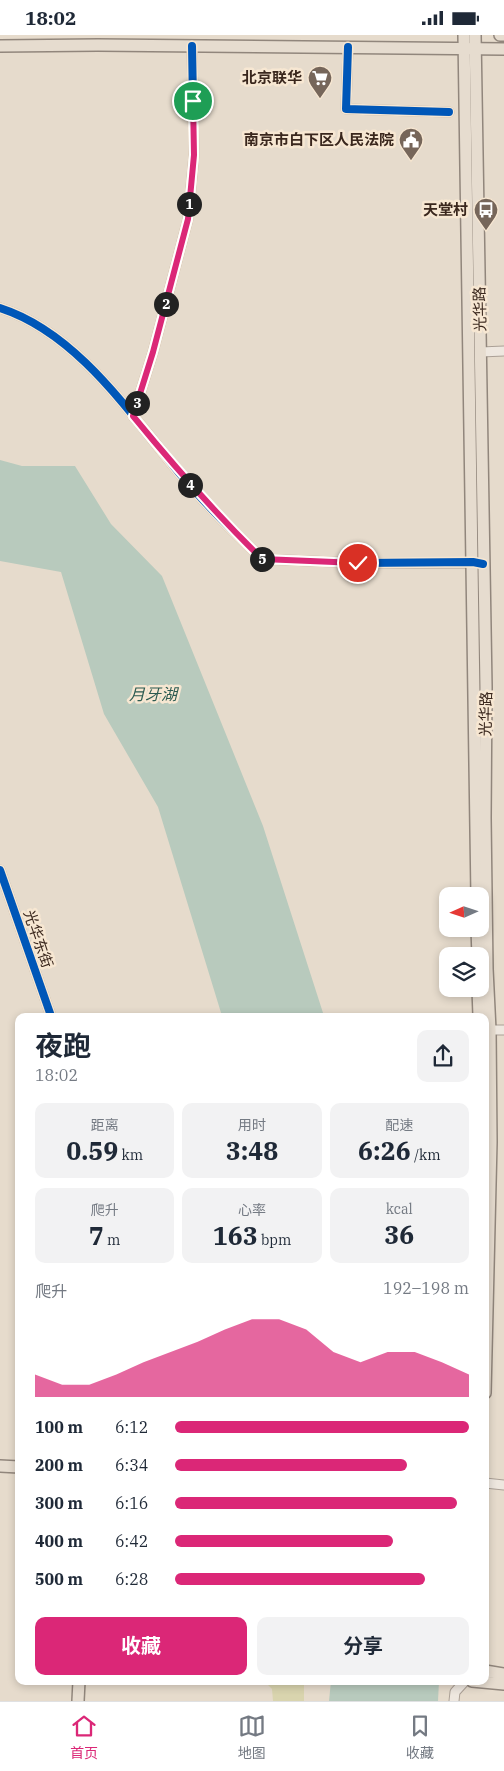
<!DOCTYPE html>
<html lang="zh">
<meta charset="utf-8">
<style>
:root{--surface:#fff;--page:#f2f2f3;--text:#1f2937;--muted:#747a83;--line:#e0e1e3;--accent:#db2777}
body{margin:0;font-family:"IBM Plex Serif","Noto Sans SC",serif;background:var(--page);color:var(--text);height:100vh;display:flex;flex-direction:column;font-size:19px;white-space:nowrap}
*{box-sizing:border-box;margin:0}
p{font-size:16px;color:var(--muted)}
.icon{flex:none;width:28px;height:28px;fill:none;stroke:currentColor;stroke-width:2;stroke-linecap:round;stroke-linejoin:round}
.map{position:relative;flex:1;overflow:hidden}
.side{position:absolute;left:15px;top:978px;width:474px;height:672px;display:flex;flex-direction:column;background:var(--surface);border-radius:10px;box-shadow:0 2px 8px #0003}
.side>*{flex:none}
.needle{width:32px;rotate:267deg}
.tools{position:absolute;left:439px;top:852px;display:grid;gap:10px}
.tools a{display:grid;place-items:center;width:50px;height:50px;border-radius:10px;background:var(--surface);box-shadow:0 2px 8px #0003;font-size:25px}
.pin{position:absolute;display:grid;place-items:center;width:42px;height:42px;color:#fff;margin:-21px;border:2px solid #fff;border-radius:50%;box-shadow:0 1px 5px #0007}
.km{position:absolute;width:25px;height:25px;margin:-12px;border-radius:50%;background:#222;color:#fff;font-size:14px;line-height:25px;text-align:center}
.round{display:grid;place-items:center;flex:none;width:52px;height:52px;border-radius:10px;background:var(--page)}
.overview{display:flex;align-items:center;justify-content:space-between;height:85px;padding:0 20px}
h1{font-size:28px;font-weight:700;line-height:38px}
.stats{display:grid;grid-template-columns:repeat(3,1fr);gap:8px;height:85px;padding:5px 20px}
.stats div{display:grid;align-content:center;border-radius:10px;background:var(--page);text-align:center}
.stats b{font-size:25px;font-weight:700}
.stats small{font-size:14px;font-weight:400}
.stats p{font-size:14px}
.chart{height:140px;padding:10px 20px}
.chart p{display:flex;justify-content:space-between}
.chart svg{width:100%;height:90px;margin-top:5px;fill:var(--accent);opacity:.7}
.button{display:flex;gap:10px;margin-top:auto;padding:10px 20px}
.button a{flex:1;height:58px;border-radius:10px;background:var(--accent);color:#fff;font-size:20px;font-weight:700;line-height:58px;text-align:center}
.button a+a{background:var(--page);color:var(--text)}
ul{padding:0 20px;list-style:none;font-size:16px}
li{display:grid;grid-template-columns:80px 60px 1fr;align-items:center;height:38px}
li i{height:12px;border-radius:6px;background:var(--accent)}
.status{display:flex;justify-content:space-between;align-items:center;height:35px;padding:0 25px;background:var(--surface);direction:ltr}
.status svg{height:14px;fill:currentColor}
.menu{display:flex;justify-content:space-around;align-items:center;height:70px;border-top:1px solid var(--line);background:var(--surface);font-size:14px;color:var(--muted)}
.menu a{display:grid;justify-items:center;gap:2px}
.menu .active{color:var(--accent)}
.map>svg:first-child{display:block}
</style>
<div class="status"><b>18:02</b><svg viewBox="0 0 49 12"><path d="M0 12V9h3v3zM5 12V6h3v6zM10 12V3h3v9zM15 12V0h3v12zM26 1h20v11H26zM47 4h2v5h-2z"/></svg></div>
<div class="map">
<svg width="504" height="1666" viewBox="0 0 504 1666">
<rect width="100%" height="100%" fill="#e6dbcc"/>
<polygon fill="#d9d4ae" points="264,1646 304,1646 304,1666 273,1666 272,1654"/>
<g fill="#b8cabd">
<polygon points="0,425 22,431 75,431 111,489 162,541 263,791 324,981 222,981 158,772 104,679 61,537 0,526"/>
<polygon points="331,1646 439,1646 438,1666 329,1666"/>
</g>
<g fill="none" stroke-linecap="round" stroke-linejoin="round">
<defs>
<g id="minor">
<polyline points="348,12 346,74 449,77"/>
<path d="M0 273C78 298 131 380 181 440 206 470 234 497 262 524L359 528H477"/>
<polyline points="481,317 504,316"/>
<polyline points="133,381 153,317 188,184 194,120 192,11"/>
<polyline points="0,835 51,981"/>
<polyline points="485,995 504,995"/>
<polyline points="485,1448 504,1450"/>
<polyline points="454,1666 455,1657 465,1646"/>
</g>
<g id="major">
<polyline points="464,0 477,861"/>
<polyline points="475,0 486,652 485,783 487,934 490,995 491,1107 485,1358"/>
<polyline points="500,0 504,0"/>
<polyline points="0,11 98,10 504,14"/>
<polyline points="477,894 478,921"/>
<polyline points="478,954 479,981"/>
<polyline points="0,1431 19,1432"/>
<polyline points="485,1636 504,1639"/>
<polyline points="472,1646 504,1649"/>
<polyline points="78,1666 79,1646"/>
</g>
</defs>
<use href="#minor" stroke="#aba096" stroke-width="11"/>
<use href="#major" stroke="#91867c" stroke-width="14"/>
<use href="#minor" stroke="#eee7df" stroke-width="9"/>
<use href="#major" stroke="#e6dccf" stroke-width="11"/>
<defs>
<g id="cycleway">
<polyline points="348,12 346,74 449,77"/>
<path d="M0 273C78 298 131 380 181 440 206 470 234 497 262 524L359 528 473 527 483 529"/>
<polyline points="133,381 153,317 188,184 194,120 192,11"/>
<polyline points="0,835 51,981"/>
</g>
</defs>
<use href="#cycleway" stroke="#f7e7d2" stroke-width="11"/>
<use href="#cycleway" stroke="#0057b8" stroke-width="8"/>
</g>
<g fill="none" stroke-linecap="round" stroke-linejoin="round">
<defs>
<path id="route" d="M193 66 194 120 188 184 153 317 133 381C174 431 216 479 262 524L358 528"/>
</defs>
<use href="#route" stroke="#fff" stroke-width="10"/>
<use href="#route" stroke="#db2777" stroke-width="6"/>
</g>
<defs>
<symbol id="supermarket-pin" viewBox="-11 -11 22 30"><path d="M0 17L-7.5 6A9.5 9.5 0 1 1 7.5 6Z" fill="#76665a" stroke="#f7e7d2"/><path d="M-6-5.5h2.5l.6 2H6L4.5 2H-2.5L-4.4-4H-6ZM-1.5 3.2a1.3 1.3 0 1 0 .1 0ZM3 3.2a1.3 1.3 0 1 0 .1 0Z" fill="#fff"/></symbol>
<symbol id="civic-pin" viewBox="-11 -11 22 30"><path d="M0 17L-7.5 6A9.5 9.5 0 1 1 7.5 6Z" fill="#76665a" stroke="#f7e7d2"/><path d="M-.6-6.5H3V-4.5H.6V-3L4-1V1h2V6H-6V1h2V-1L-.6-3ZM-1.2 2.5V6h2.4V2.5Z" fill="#fff"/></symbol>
<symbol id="bus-pin" viewBox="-11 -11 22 30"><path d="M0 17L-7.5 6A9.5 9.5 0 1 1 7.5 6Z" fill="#76665a" stroke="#f7e7d2"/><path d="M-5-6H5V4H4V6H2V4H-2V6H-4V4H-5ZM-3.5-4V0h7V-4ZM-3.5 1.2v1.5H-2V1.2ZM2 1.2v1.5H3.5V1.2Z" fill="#fff"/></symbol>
</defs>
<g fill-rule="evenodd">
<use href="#supermarket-pin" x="306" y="29" width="28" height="38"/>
<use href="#civic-pin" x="397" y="91" width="28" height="38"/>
<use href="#bus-pin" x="472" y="161" width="28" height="38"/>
</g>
<g text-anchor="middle" stroke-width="5" stroke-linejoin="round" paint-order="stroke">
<g font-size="15" font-weight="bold" fill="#3a271d" stroke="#f7e7d2" text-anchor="end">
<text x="302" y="48">北京联华</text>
<text x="394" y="110">南京市白下区人民法院</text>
<text x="468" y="180">天堂村</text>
</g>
<g font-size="15" fill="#3a271d" stroke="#f7e7d2">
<text transform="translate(480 274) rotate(-91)" y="5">光华路</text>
<text transform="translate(486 679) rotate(-89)" y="5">光华路</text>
<text transform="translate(38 904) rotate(71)" y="5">光华东街</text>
</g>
<g font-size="16" font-style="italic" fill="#2c5b51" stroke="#f7e7d2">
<text x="153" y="665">月牙湖</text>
</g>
</g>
</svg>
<div class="tools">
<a><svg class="needle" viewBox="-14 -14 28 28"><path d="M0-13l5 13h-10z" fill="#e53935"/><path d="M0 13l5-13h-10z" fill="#747a83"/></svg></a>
<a><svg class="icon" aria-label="layers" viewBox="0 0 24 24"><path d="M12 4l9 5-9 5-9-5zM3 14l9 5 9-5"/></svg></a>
</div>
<div class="pin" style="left:193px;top:66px;background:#1e9e55"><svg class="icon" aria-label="arrive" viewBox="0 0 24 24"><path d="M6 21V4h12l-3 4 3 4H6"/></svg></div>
<div class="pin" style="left:358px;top:528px;background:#d93025"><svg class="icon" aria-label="check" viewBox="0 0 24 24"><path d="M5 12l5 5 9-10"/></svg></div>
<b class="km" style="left:189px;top:169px">1</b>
<b class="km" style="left:166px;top:269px">2</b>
<b class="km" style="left:137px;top:368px">3</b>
<b class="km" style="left:190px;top:450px">4</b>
<b class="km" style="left:262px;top:524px">5</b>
<section class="side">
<div class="overview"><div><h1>夜跑</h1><p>18:02</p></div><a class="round"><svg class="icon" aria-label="share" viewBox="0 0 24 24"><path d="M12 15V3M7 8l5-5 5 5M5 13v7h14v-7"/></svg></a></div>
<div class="stats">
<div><p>距离</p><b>0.59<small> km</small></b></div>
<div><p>用时</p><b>3:48</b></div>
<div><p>配速</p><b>6:26<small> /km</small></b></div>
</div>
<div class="stats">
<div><p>爬升</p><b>7<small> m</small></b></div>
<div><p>心率</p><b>163<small> bpm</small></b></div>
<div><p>kcal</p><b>36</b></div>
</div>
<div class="chart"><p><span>爬升</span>192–198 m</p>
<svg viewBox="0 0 160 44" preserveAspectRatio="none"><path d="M0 44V33L10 38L20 38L30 33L40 27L50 22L60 17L70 11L80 6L90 6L100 11L110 22L120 27L130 22L140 22L150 27L160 33V44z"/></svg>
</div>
<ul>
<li><b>100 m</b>6:12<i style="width:100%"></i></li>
<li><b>200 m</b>6:34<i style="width:79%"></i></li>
<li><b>300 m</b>6:16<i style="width:96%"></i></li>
<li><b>400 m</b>6:42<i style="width:74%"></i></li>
<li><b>500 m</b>6:28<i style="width:85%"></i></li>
</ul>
<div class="button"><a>收藏</a><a>分享</a></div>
</section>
</div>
<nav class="menu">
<a class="active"><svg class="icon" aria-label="home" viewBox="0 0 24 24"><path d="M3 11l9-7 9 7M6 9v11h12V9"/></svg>首页</a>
<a><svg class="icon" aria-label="map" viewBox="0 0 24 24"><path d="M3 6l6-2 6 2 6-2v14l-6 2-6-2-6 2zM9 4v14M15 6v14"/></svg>地图</a>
<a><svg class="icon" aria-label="saved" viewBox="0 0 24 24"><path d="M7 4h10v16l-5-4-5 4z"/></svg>收藏</a>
</nav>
